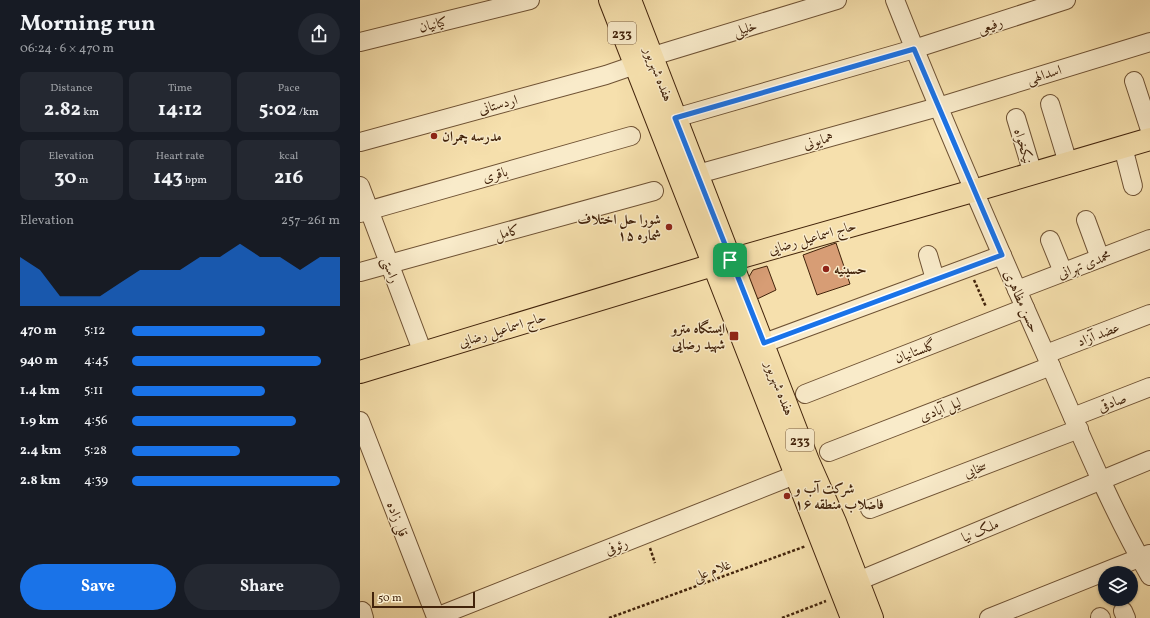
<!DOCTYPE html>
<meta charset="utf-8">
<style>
:root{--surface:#171b24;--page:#242831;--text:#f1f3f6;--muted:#9ea1a6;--accent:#1a73e8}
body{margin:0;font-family:Vollkorn,Amiri,serif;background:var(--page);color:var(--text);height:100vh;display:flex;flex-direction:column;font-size:15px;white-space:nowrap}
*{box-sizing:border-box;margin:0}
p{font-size:13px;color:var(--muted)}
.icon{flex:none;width:22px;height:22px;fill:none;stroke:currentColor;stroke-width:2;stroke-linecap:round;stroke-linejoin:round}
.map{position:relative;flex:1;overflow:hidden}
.drawer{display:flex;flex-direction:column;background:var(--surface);width:360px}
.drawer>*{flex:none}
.tools{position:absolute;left:738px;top:566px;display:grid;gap:8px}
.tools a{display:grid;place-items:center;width:40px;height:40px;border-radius:50%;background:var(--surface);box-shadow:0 1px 3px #0004;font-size:20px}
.scale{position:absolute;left:12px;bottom:10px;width:103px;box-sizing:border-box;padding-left:4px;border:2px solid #42230b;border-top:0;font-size:11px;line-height:14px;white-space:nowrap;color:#42230b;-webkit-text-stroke:3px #f9ebca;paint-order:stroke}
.pin{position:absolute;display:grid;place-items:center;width:34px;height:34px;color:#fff;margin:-17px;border-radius:8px;box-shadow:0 2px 6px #0006}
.round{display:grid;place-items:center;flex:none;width:42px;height:42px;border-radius:21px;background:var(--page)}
.headline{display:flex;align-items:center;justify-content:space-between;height:68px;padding:0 20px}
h1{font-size:22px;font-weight:700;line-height:30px}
.figures{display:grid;grid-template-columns:repeat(3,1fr);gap:6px;height:68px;padding:4px 20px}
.figures div{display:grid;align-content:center;border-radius:8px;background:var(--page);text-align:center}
.figures b{font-size:20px;font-weight:700}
.figures small{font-size:11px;font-weight:400}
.figures p{font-size:11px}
.chart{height:112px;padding:8px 20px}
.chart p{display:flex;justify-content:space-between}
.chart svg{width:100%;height:72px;margin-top:4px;fill:var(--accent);opacity:.7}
.primary-button{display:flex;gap:8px;margin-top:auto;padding:8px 20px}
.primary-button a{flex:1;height:46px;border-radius:24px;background:var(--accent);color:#fff;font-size:16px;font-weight:700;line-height:46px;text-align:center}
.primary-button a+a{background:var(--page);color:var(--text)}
ul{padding:0 20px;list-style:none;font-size:13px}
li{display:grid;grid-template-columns:64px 48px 1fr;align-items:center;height:30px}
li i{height:10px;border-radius:5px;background:var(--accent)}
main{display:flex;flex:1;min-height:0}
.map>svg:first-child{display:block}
</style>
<main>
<section class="drawer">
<div class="headline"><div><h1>Morning run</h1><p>06:24 · 6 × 470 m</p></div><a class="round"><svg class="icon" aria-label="share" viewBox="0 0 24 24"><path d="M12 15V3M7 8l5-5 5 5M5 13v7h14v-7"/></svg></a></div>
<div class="figures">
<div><p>Distance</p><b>2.82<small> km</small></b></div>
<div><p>Time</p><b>14:12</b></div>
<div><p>Pace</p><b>5:02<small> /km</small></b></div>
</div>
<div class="figures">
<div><p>Elevation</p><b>30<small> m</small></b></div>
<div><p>Heart rate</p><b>143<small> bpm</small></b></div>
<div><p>kcal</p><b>216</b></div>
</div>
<div class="chart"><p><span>Elevation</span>257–261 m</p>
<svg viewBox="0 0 160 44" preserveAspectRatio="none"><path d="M0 44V14L10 22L20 38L30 38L40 38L50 30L60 22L70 22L80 22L90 14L100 14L110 6L120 14L130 14L140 22L150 14L160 14V44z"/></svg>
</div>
<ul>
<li><b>470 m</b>5:12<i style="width:64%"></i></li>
<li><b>940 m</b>4:45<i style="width:91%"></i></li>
<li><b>1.4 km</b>5:11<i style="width:64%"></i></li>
<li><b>1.9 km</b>4:56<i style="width:79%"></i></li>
<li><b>2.4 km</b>5:28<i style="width:52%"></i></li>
<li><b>2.8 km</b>4:39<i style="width:100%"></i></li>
</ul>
<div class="primary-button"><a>Save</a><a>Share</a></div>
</section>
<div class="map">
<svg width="790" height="618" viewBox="0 0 790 618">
<rect width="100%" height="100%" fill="#f6e0ad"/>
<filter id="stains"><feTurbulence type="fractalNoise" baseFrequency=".005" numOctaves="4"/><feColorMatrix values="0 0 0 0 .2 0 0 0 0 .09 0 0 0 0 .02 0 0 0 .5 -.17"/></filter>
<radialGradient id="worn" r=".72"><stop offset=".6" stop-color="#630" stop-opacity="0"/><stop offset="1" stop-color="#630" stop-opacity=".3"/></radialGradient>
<g fill="#d79d75" stroke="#42230b">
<polygon points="476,243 490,284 457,295 443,255"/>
<polygon points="407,266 416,290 395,300 387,280 393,270"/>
</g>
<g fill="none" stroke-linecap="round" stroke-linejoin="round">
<defs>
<g id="minor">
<path d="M535 0C582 119 633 236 685 353 718 428 749 505 790 576"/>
<polyline points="0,42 170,0"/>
<polyline points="293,56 477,0"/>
<polyline points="774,81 790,130"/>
<polyline points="690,104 708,163"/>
<polyline points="315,118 554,49 706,0"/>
<polyline points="656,118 673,174"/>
<polyline points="0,142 246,75 275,65"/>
<polyline points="763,147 773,186"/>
<polyline points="338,174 578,107 790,42"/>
<polyline points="0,186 63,353"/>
<polyline points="0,213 271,136"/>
<polyline points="726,220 740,258"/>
<polyline points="690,240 703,272"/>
<polyline points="568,255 575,279"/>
<polyline points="0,272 294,191"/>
<polyline points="657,290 790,239"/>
<polyline points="404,343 642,255"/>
<polyline points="686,354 790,314"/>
<polyline points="445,394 665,308"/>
<polyline points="713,417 790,387"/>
<polyline points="0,421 76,617 435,475"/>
<polyline points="469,452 691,366"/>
<polyline points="510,509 719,429"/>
<polyline points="498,581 790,460"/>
<polyline points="2,611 4,618"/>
<polyline points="763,611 766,618"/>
<polyline points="740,617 741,618"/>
<polyline points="629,618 789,554"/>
</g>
<g id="major">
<polyline points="250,0 492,618"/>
<polyline points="270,0 448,461 475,522 512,618"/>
<polyline points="0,372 353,265 613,191 790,139"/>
</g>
</defs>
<use href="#minor" stroke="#6f5234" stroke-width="20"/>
<use href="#major" stroke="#42230b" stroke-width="24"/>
<g stroke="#42230b" stroke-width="2.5" stroke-dasharray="3 2" stroke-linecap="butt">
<polyline points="614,280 626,307"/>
<polyline points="290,548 295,563"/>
<polyline points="249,618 446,546"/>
<polyline points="422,618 466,601"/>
</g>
<use href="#minor" stroke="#f9ebca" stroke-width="18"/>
<use href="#major" stroke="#f6e0ad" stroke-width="22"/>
</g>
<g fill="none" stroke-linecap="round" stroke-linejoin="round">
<defs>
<polygon id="route" points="554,49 642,255 404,343 315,118"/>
</defs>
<use href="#route" stroke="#fff" stroke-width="8"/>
<use href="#route" stroke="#1a73e8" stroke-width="5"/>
</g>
<g fill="#8f2418" stroke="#f9ebca" stroke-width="1.5">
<circle cx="74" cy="136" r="4"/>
<circle cx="309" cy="227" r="4"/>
<circle cx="466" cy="269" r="4"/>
<rect x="369" y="331" width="10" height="10" rx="2"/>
<circle cx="427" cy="496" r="4"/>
</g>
<g text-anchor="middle" stroke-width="3" stroke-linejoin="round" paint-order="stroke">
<g fill="#f9ebca" stroke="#795f44" stroke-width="1">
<rect x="248" y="22" width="28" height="22" rx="3"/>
<rect x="426" y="429" width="28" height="22" rx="3"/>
</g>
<g font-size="13" font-weight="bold" fill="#42230b">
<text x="262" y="38">233</text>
<text x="440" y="445">233</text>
</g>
<g font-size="14" fill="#42230b" stroke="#f9ebca">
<text transform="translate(73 24) rotate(-14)" y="5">کیانیان</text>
<text transform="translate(630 25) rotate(-18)" y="5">رفیعی</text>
<text transform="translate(385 28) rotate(-17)" y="5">خلیلی</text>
<text transform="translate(299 74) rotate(69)" y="5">هفده شهریور</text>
<text transform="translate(684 74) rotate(-17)" y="5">اسدالهی</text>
<text transform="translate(138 104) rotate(-15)" y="5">اردستانی</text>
<text transform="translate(458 140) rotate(-16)" y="5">همایونی</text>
<text transform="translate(664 146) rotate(73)" y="5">نیکخواه</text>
<text transform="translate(135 174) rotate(-16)" y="5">باقری</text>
<text transform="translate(147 232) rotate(-15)" y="5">کامل</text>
<text transform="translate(452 237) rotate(-16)" y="5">حاج اسماعیل رضایی</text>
<text transform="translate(724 264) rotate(-21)" y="5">محمدی تهرانی</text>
<text transform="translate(31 270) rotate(69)" y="5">راستی</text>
<text transform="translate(662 301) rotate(66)" y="5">حسن مظاهری</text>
<text transform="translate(142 329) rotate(-17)" y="5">حاج اسماعیل رضایی</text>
<text transform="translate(738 334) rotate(-21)" y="5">عضد آزاد</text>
<text transform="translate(555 351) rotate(-21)" y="5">گلستانیان</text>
<text transform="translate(420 388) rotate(69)" y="5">هفده شهریور</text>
<text transform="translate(752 402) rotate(-21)" y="5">صادقی</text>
<text transform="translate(580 409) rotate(-21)" y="5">لیل آبادی</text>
<text transform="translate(615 469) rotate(-21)" y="5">سخایی</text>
<text transform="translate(38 519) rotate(69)" y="5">قلی زاده</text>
<text transform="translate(620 530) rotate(-23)" y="5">ملک نیا</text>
<text transform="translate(256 546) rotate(-22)" y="5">رئوفی</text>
<text transform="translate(352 570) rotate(-20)" y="5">غلام علی</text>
</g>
<g font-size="14" font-weight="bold" fill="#42230b" stroke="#f9ebca" text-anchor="start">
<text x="82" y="141">مدرسه چمران</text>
<text x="301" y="224" text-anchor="end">شورا حل اختلاف<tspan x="301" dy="16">شماره ۱۵</tspan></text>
<text x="474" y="274">حسینیه</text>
<text x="365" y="333" text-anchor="end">ایستگاه مترو<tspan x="365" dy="16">شهید رضایی</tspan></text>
<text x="435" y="493">شرکت آب و<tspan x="435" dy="16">فاضلاب منطقه ۱۶</tspan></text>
</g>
</g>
<rect width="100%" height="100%" filter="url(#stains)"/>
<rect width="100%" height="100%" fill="url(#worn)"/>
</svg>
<div class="tools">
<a><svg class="icon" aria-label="layers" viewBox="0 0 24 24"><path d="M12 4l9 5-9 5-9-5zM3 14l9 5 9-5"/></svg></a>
</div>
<div class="scale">50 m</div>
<div class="pin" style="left:370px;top:260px;background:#1e9e55"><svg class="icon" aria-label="arrive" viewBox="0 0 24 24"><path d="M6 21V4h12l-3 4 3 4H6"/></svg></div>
</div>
</main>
